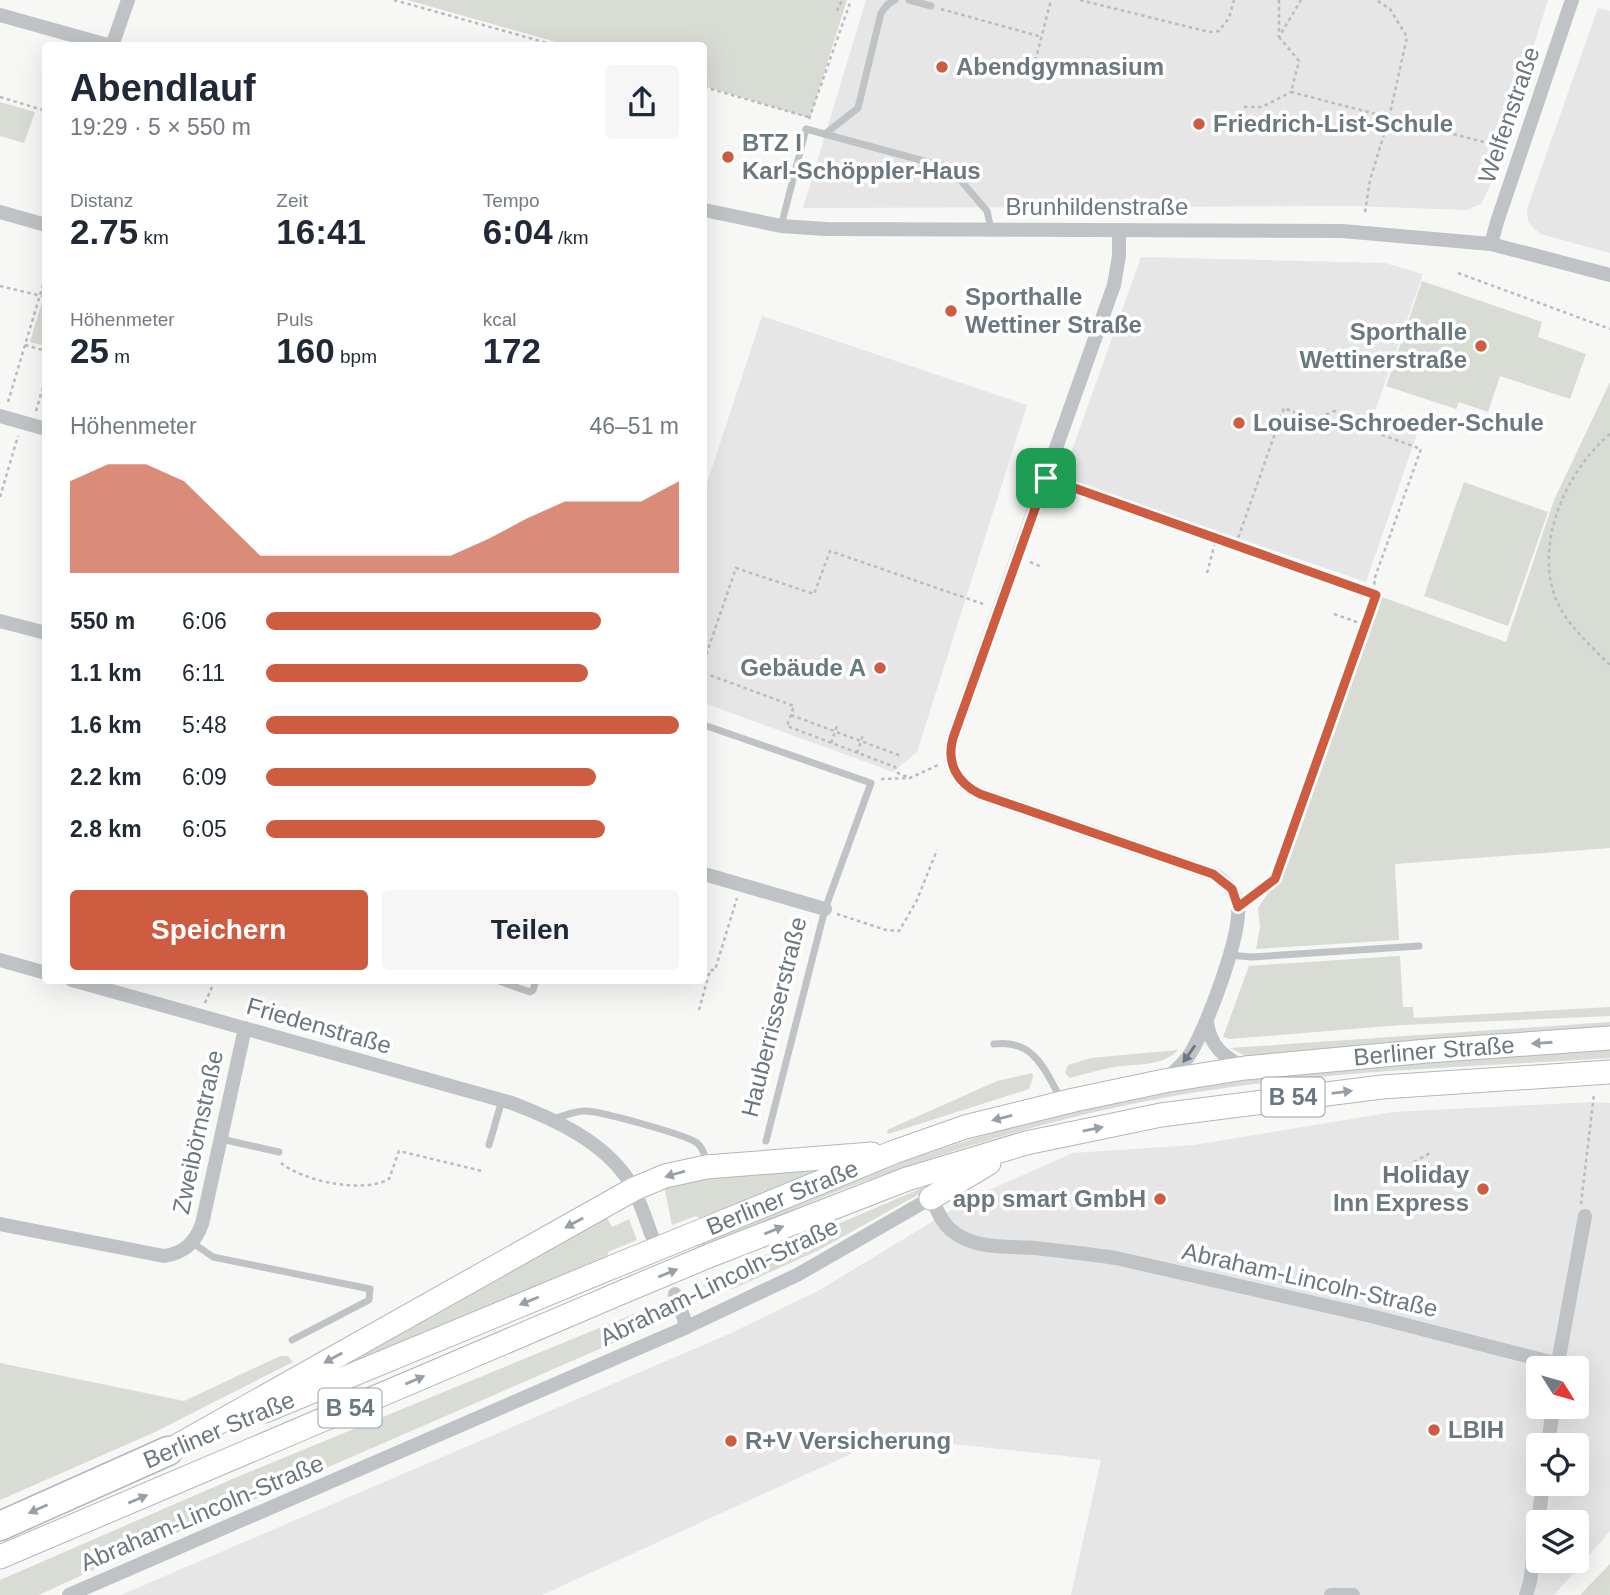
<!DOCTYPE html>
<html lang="de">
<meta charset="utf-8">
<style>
:root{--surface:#fff;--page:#f6f6f7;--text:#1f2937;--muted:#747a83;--accent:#cd5c40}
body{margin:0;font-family:Arial,sans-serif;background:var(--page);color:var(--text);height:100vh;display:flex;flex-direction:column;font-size:26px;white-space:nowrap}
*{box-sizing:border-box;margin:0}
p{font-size:23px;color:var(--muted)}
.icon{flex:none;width:38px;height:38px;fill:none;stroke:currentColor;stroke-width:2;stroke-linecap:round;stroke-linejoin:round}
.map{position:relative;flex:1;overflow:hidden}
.panel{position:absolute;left:42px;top:42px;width:665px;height:942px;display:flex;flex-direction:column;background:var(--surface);border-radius:7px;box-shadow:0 7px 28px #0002}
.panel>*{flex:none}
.needle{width:46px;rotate:127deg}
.tools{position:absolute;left:1526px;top:1356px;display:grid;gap:14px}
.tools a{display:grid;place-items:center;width:63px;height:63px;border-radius:7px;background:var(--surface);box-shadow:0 7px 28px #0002;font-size:35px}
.pin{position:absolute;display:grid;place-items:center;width:60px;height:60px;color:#fff;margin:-30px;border-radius:14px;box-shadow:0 4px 10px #0006}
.round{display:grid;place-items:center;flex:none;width:74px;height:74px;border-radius:7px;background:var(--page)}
.overview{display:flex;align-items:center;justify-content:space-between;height:119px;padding:0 28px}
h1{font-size:38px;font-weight:700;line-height:52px}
.metrics{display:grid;grid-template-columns:repeat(3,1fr);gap:10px;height:119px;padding:7px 28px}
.metrics div{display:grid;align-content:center}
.metrics b{font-size:35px;font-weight:700}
.metrics small{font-size:19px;font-weight:400}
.metrics p{font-size:19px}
.chart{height:196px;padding:14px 28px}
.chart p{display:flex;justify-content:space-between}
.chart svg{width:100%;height:126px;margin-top:7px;fill:var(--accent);opacity:.7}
.button{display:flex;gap:14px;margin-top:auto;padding:14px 28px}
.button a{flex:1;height:80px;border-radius:7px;background:var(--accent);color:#fff;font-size:28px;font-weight:700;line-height:80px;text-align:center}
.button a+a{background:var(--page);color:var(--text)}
ul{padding:0 28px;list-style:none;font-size:23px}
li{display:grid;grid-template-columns:112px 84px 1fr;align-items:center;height:52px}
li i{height:18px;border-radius:9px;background:var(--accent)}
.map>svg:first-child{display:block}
</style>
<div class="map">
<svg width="1610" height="1595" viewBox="0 0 1610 1595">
<rect width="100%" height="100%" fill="#f7f7f5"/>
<g fill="#e5e6e5" fill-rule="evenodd">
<polygon points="866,0 1548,0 1489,188 1481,204 1467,210 1353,206 803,208"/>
<polygon points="1598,8 1610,11 1610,253 1540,234 1528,222 1527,209"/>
<polygon points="1141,257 1385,263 1423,274 1374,414 1418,431 1366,582 1062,478"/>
<polygon points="762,316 1027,405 917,752 893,772 704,703 704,492"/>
<path d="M1591 1102 1610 1103V1531L1554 1595H1071L1101 1460 888 1437 542 1595H121L729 1334 818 1291 973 1197 1073 1153 1194 1145 1394 1112ZM1538 1368H1577V1407H1538ZM1538 1446H1577V1484H1538ZM1538 1522H1577V1561H1538Z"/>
</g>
<g fill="#d8dcd5">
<polygon points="407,0 847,0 810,118 704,86 704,46 567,45"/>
<polygon points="0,102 35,112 24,143 0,136"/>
<polygon points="1422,281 1542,322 1538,337 1586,354 1570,399 1500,376 1488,412 1459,402 1456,409 1386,386"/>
<polygon points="42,302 45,303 45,346 30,342"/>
<polygon points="1610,382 1610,848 1395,864 1399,940 1256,949 1260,927 1258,908 1288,863 1382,597 1506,642 1554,500"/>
<polygon points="1464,482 1548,512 1508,626 1424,596"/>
<polygon points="1400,956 1403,1007 1413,1007 1414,1018 1610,1007 1610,1016 1402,1025 1230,1039 1223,1037 1249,966"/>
<polygon points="1610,1022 1610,1027 1388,1043 1245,1056 1230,1048"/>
<path d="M1610 1049V1058C1473 1067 1333 1070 1198 1092 1083 1110 969 1143 860 1183 805 1203 752 1228 698 1250L695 1243C826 1190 957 1136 1095 1106 1265 1070 1438 1060 1610 1049Z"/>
<path d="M1178 1050C1162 1068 1131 1063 1109 1068 1096 1071 1083 1074 1070 1078L1065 1073 1068 1065 1091 1058Z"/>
<polygon points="1032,1073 1033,1077 1029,1089 888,1134 887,1130 997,1081"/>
<polygon points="833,1166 699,1218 696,1216 672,1225 664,1186 688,1179"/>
<polygon points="922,1188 923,1192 817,1251 735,1288 715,1292 702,1286 720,1277 721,1274"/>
<polygon points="605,1214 612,1227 629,1219 637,1240 608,1252 608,1255 317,1380"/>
<polygon points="648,1308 644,1324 634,1334 117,1559 39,1595 0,1595 0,1580 237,1477"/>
<polygon points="280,1356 288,1356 293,1362 153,1433 0,1500 0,1363 184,1401"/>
<polygon points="1610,1564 1610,1595 1580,1595"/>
</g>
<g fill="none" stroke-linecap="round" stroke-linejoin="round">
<defs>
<g id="primary">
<polyline points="931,1198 989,1163"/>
<path id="s1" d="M701 1231 894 1152 965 1127 1074 1100 1164 1081 1245 1068 1427 1051 1610 1038"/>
<polyline points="711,1255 907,1179 1026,1143 1161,1115 1382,1087 1610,1072"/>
<polyline points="265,1411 615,1266"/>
<polyline points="168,1451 634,1189 665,1176 706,1167 872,1154"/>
<polyline points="0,1557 625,1291"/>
</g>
<polyline id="highway" points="0,1526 168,1451"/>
</defs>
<use href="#primary" stroke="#b3b7ba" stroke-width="25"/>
<use href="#highway" stroke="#b3b6b9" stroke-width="31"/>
<g stroke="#b9bcbe" stroke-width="2.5" stroke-dasharray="3.5 3.5" stroke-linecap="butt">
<polyline points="394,0 558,46"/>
<polyline points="1080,0 1209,32 1219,31 1229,18 1234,0"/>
<polyline points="1279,0 1279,37 1301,0"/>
<polyline points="941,9 1042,37"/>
<polyline points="837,11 842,0"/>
<polyline points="1279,37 1299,61 1291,92 1507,148"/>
<polyline points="1019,63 1034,66 1051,0"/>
<polyline points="704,87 808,117"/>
<polyline points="0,97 46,111"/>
<polyline points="1244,107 1262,107 1291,92"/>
<polyline points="809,119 851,0"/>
<polyline points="1365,212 1370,180 1389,118 1407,37 1390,9 1376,0"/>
<polyline points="1458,273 1610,329"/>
<polyline points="0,286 46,297"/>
<polyline points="25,345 46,351"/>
<polyline points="8,402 46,275"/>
<polyline points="36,411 46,377"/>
<path d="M1610 434C1563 473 1528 556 1563 613 1576 633 1594 649 1610 665"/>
<polyline points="1061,484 1376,595 1275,879 1251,897"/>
<polyline points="0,497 18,436"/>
<polyline points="1236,544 1284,408 1313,419 1335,411 1347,422 1421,449 1374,580 1376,595"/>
<polyline points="1030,562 1042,567"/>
<polyline points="1207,573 1216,539"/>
<polyline points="1334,614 1365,625"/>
<polyline points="704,661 736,568 814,594 830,551 986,605"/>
<polyline points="704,673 794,706 787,726 895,767 898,773 910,778"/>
<polyline points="791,715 901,756"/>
<polyline points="881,779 910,778 938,765"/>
<polyline points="837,914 886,930 899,931 916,902 937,850"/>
<polyline points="205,1003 215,980"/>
<polyline points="699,1010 710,970 715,970 737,898"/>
<polyline points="1414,1162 1430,1153"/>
<path d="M281 1163C303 1181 363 1194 389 1179L399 1151 482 1171"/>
<polyline points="1423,1181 1435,1177"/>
<polyline points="1581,1204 1594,1094"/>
</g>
<g stroke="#bfc3c6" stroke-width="7">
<polyline points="909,0 931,6"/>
<polyline points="825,134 858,108 881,13 888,4 895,0"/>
<polyline points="781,226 806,129 950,168 987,211 991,229"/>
<polyline points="704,725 871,783 825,909 766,1141"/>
<polyline points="1228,955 1252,957 1419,946"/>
<polyline points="496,980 530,992 533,990 536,980"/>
<path d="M994 1044C1034 1039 1044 1069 1061 1099"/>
<path d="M553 1119C564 1116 574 1111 585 1111 600 1111 687 1135 697 1143 703 1148 705 1155 706 1162"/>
<polyline points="221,1139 279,1152"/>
<polyline points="489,1145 502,1100"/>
<polyline points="193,1243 213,1257 370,1289 369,1300 292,1340"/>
</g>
<g stroke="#bfc3c6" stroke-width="14">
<polyline points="0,15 111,46"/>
<polyline points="112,46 128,0"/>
<polyline points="704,210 781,226 826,229 1342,231 1491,244 1610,275"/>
<polyline points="0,212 46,225"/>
<path d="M1119 230V256L1114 285 953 738C946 764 957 783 980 794L1213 874C1226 882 1236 891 1238 907 1241 936 1205 1033 1188 1057 1181 1066 1173 1073 1165 1080"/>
<polyline points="1491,244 1497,222 1572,0"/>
<polyline points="0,416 46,429"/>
<polyline points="0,621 46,633"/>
<polyline points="704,874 825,909"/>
<polyline points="0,960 46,973"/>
<path d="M72 980 512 1103C554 1119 603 1141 629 1181 639 1197 645 1218 652 1236"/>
<path d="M1207 1022C1210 1046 1223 1056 1243 1067"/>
<path d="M0 1224 164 1256C184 1253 195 1243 202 1224L245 1028"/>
<polyline points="675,1294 687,1327"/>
<polyline points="1557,1368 1585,1216"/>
<polyline points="1548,1446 1553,1407"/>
<polyline points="1538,1522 1543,1484"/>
<path d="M69 1595 687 1327 797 1275 931 1198C937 1209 941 1222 951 1230 975 1250 1006 1246 1035 1248 1062 1251 1089 1254 1116 1258L1371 1316 1558 1364"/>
<polyline points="1331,1595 1353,1595"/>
<polyline points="1526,1595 1530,1582 1538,1523"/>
</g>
<use href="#primary" stroke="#fff" stroke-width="23"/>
<use href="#highway" stroke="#fff" stroke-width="28"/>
<defs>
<g id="primary-bridge">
<polyline points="615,1266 701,1231"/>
<polyline points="625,1291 711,1255"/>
</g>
</defs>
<use href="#primary-bridge" stroke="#b3b7ba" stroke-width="25" stroke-linecap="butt"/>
<g stroke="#b9bcbe" stroke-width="2.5" stroke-dasharray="3.5 3.5" stroke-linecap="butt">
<polyline points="831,743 837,726"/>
<polyline points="857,753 863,735"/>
</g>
<use href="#primary-bridge" stroke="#fff" stroke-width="23"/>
</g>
<defs><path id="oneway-solid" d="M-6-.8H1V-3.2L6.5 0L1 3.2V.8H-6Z" transform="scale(1.75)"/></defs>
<g fill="#97a0a8">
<use href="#oneway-solid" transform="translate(1542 1043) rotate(176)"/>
<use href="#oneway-solid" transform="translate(1342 1092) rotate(-7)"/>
<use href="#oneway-solid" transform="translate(1002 1118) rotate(166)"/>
<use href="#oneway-solid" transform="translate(1093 1129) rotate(-12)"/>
<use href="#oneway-solid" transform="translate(675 1174) rotate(164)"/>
<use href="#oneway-solid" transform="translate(574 1223) rotate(151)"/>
<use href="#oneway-solid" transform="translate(774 1230) rotate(-22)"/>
<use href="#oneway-solid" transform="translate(668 1273) rotate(-22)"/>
<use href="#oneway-solid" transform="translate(529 1301) rotate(158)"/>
<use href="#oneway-solid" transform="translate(333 1358) rotate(151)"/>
<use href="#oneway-solid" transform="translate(415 1380) rotate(-23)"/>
<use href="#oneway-solid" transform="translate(138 1499) rotate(-23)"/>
<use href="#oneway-solid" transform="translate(38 1509) rotate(156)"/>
</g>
<use fill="#6a7882" href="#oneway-solid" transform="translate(1189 1054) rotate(125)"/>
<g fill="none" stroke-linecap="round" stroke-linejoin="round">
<defs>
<path id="route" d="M1046 478 1376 595 1275 879 1238 907 1232 889 1213 874 980 794C957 783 946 763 953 738Z"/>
</defs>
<use href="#route" stroke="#fff" stroke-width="14"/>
<use href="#route" stroke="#cd5c40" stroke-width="9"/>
</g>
<g fill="#cd5c40" stroke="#fff" stroke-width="2.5">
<circle cx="942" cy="67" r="7"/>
<circle cx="1199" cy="124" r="7"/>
<circle cx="728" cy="157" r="7"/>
<circle cx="951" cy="311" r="7"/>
<circle cx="1481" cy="346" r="7"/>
<circle cx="1239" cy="423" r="7"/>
<circle cx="880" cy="668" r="7"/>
<circle cx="1483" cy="1189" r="7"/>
<circle cx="1160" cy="1199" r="7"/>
<circle cx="1434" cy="1430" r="7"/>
<circle cx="731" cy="1441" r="7"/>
</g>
<g text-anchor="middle" stroke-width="7" stroke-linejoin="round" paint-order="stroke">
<g fill="#fff" stroke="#97a0a8" stroke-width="2">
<rect x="1261.5" y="1077.5" width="63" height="39" rx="5"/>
<rect x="318.5" y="1388.5" width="63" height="39" rx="5"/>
</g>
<g font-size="23" font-weight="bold" fill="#6a7882">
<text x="1293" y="1105">B 54</text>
<text x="350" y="1416">B 54</text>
</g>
<g font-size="24" font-weight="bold" fill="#6a7882" stroke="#fff" text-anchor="start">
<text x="956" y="75">Abendgymnasium</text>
<text x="1213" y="132">Friedrich-List-Schule</text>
<text x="742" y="151">BTZ I<tspan x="742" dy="28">Karl-Schöppler-Haus</tspan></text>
<text x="965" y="305">Sporthalle<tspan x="965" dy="28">Wettiner Straße</tspan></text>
<text x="1467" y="340" text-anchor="end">Sporthalle<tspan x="1467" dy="28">Wettinerstraße</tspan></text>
<text x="1253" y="431">Louise-Schroeder-Schule</text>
<text x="866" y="676" text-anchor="end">Gebäude A</text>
<text x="1469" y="1183" text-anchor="end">Holiday<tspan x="1469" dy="28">Inn Express</tspan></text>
<text x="1146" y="1207" text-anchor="end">app smart GmbH</text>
<text x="1448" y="1438">LBIH</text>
<text x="745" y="1449">R+V Versicherung</text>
</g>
<g font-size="24" fill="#6a7882" stroke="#fff">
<text transform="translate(1509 115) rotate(-71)" y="8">Welfenstraße</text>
<text x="1097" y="215">Brunhildenstraße</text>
<text transform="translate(774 1017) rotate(-76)" y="8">Hauberrisserstraße</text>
<text transform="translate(319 1026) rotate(16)" y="8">Friedenstraße</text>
<text dy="8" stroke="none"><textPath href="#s1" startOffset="760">Berliner Straße</textPath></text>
<text transform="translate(198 1132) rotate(-78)" y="8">Zweibörnstraße</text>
<text dy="8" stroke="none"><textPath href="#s1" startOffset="88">Berliner Straße</textPath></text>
<text transform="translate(1310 1280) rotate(13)" y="8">Abraham-Lincoln-Straße</text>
<text transform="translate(719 1282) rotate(-26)" y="8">Abraham-Lincoln-Straße</text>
<text transform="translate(219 1430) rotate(-23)" y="8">Berliner Straße</text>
<text transform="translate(202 1513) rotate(-23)" y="8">Abraham-Lincoln-Straße</text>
</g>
</g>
</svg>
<div class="tools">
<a><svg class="needle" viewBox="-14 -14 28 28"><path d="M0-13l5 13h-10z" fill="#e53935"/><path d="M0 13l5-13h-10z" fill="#747a83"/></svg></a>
<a><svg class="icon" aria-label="locate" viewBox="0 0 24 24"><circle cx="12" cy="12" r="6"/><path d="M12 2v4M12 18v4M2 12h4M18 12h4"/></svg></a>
<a><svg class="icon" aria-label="layers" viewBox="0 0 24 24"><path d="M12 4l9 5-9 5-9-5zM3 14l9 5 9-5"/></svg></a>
</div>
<div class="pin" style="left:1046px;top:478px;background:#1e9e55"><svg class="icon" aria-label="arrive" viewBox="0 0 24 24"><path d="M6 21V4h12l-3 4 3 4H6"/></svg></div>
<section class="panel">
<div class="overview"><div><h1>Abendlauf</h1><p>19:29 · 5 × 550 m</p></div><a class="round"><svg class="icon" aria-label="share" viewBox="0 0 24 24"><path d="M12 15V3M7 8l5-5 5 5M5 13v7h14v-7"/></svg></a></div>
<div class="metrics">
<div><p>Distanz</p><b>2.75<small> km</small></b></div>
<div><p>Zeit</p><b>16:41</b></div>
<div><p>Tempo</p><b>6:04<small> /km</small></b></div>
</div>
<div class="metrics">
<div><p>Höhenmeter</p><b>25<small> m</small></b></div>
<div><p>Puls</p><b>160<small> bpm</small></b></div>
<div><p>kcal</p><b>172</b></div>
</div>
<div class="chart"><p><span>Höhenmeter</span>46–51 m</p>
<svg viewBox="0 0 160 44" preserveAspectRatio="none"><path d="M0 44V12L10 6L20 6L30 12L40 25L50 38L60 38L70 38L80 38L90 38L100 38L110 32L120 25L130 19L140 19L150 19L160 12V44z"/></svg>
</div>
<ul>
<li><b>550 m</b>6:06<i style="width:81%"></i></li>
<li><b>1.1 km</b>6:11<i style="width:78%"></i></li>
<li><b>1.6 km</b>5:48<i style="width:100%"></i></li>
<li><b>2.2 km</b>6:09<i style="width:80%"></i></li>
<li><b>2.8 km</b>6:05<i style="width:82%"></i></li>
</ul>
<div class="button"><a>Speichern</a><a>Teilen</a></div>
</section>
</div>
